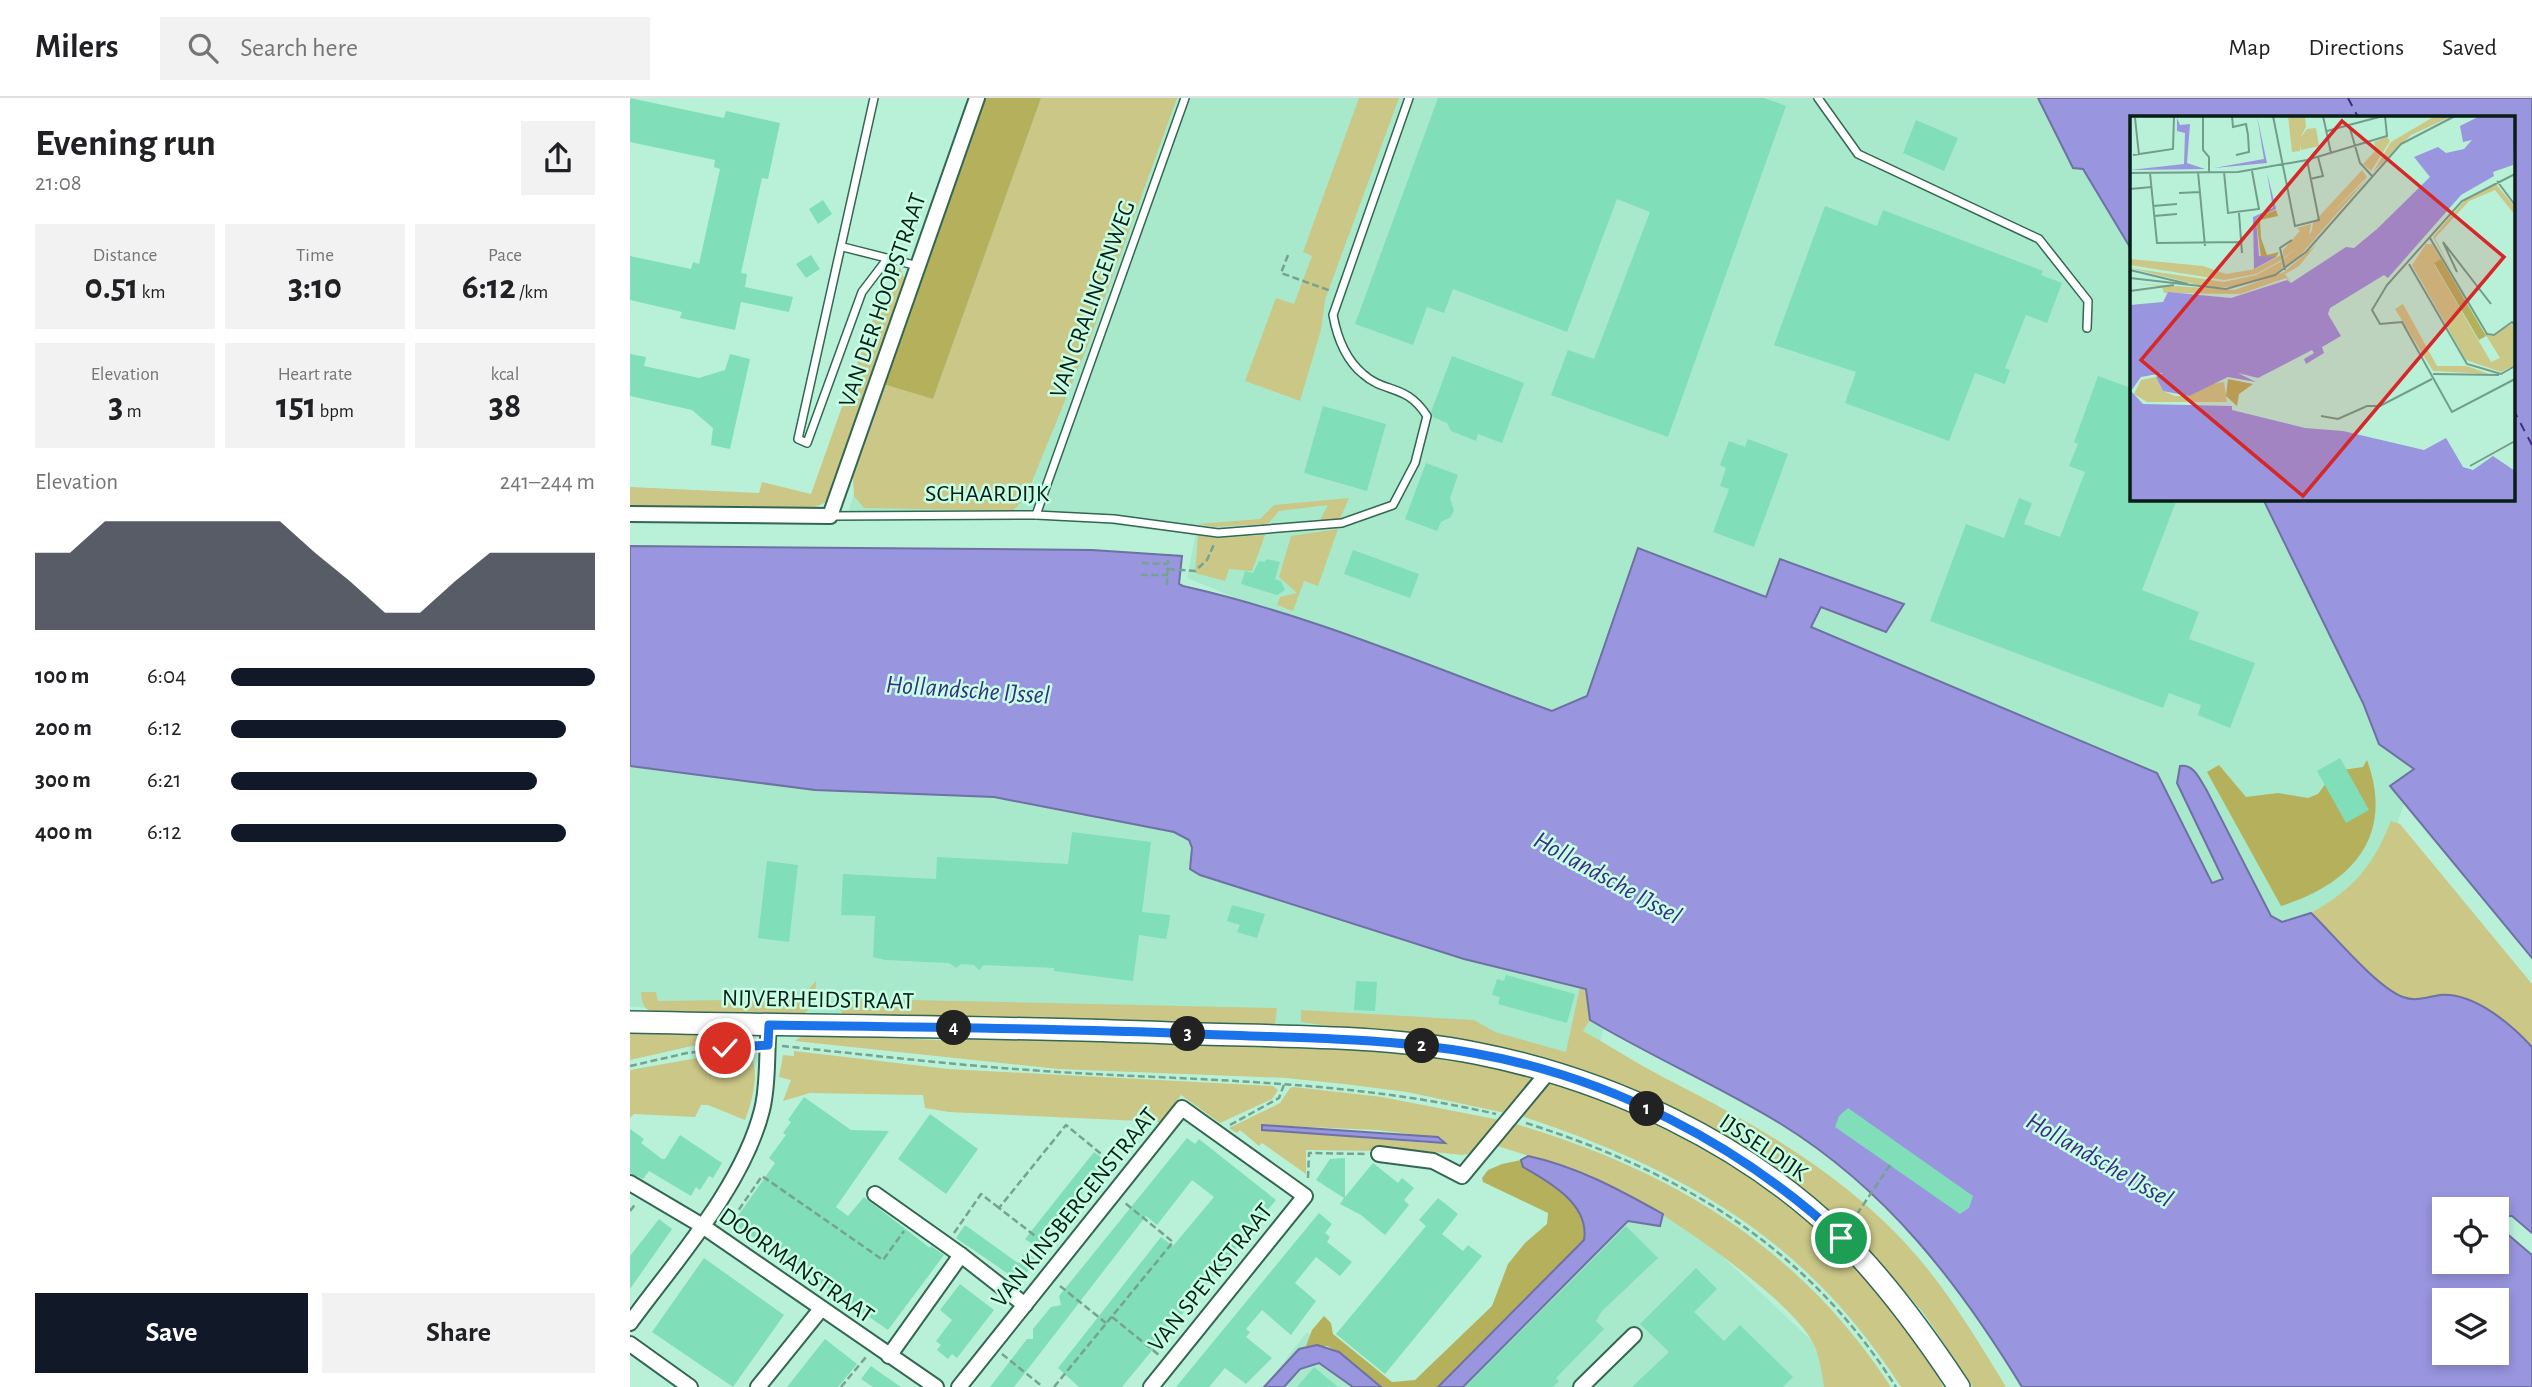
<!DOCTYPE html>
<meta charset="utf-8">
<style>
:root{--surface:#fff;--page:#f2f2f2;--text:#202124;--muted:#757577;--line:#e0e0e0;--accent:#111827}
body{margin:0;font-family:"Alegreya Sans",sans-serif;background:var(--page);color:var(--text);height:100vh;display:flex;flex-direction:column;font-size:26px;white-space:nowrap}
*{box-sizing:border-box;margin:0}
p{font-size:23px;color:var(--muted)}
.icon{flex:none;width:38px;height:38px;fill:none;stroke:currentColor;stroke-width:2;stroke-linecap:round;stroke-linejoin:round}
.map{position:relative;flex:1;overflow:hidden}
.panel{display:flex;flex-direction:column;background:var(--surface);width:630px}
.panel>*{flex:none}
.controls{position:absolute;left:1802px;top:1099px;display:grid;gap:14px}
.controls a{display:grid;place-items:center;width:77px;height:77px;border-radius:0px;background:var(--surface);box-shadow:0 4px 10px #0003;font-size:35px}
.pin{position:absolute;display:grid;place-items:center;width:60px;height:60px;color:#fff;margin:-30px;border:4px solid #fff;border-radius:50%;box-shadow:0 2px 7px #0007}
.km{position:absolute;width:35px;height:35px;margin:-18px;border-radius:50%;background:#222;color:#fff;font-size:19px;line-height:35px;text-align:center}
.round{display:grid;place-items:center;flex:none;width:74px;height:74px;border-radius:0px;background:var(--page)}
.head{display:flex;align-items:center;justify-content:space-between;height:119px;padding:0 35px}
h1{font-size:38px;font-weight:600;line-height:52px}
.figures{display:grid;grid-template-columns:repeat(3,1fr);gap:10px;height:119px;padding:7px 35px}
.figures div{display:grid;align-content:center;border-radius:0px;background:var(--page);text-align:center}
.figures b{font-size:35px;font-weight:600}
.figures small{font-size:19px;font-weight:400}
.figures p{font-size:19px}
.chart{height:196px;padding:14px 35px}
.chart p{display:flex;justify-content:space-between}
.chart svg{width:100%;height:126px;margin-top:7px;fill:var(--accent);opacity:.7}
.action{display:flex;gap:14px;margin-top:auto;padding:14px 35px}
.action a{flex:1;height:80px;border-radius:0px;background:var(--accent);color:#fff;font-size:28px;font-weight:600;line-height:80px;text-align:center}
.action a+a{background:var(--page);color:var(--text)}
ul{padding:0 35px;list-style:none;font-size:23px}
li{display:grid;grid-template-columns:112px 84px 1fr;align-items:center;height:52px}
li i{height:18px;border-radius:9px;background:var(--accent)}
header{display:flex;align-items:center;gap:42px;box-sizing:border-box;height:98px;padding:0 35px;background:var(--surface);border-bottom:2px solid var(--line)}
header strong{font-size:33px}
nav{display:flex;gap:38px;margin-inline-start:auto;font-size:24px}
.search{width:490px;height:63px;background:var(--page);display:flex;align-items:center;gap:18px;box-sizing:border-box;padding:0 24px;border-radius:0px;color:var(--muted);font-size:26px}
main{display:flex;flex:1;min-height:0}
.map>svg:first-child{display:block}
</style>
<header>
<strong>Milers</strong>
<div class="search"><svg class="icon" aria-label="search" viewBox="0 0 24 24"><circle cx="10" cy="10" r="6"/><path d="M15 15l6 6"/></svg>Search here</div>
<nav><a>Map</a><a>Directions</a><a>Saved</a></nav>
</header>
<main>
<section class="panel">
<div class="head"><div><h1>Evening run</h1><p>21:08</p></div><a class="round"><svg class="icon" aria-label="share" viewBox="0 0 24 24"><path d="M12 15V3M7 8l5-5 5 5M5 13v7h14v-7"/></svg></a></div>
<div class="figures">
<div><p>Distance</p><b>0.51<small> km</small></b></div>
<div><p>Time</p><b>3:10</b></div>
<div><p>Pace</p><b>6:12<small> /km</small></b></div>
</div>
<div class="figures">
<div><p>Elevation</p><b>3<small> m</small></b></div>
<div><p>Heart rate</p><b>151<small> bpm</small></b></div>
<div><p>kcal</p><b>38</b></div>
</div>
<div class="chart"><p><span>Elevation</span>241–244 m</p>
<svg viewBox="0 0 160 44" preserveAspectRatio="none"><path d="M0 44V17L10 17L20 6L30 6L40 6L50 6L60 6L70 6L80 17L90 27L100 38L110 38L120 27L130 17L140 17L150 17L160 17V44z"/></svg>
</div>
<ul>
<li><b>100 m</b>6:04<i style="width:100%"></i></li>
<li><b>200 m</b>6:12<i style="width:92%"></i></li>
<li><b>300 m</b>6:21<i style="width:84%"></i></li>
<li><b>400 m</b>6:12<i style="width:92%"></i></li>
</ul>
<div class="action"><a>Save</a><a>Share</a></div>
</section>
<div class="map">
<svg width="1902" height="1289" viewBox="0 0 1902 1289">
<rect width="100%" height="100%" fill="#b9f1d8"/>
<g fill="#a8e9cc">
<polygon points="350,0 1455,0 1501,83 1501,401 1663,401 1785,671 1754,767 1672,836 965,611 920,629 557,480 565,439 559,436 407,418 217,418"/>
<polygon points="0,645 474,699 986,878 961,982 850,936 0,909"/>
<polygon points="1011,1098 1061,1129 1182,1243 1201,1289 799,1289 930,1136"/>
<polygon points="677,1234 751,1289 634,1289"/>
</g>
<g fill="#cac787" fill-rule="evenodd">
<polygon points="411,0 547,0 457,249 396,398 383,413 234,410 224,398 223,379 253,286 303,301"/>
<polygon points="729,0 769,0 695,202 691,232 670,303 615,283 646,200 664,206 682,158 673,154"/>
<polygon points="270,169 275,182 197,404 182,410 0,409 0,389 129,395 132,384 181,396 247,210 254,212"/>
<polygon points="719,400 710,421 689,424 698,407 649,413 638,426 583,429 568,426 630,421 644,407"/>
<polygon points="708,431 688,488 674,483 663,513 647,507 650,499 667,495 649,479 661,438"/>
<polygon points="568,437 586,440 635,437 622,473 599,471 595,483 565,475"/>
<path d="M1761 723 1770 726 1902 886V949C1882 927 1844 894 1810 897 1797 899 1786 904 1773 899 1746 889 1703 836 1681 815 1724 791 1743 768 1761 723Z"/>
<path d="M186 883 185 907 170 918 28 917C15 912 12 908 11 894H26L28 903 170 901Z"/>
<path d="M950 889 956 891 960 922 953 933C979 947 1004 964 1031 978 1129 1028 1226 1082 1296 1169 1326 1206 1351 1248 1376 1289H1343L1295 1217 1249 1163 1208 1123 1117 1057 824 945 671 924V912L844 922 865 934 936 954Z"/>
<polygon points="233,901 647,910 644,936 215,920 210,911 213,903"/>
<polygon points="0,930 112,935 114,943 62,948 0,962"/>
<polygon points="339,936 649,947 809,957 899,975 902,986 880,1016 777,994 714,986 656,980 429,971 165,943 173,937 336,943"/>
<path d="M118 951C131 971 123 1002 115 1022L78 1007H71L65 1019 4 1016 0 1020V972Z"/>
<polygon points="164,953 318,971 643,988 648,992 642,1001 590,1025 551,997 531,1024 319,1014 295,1010 293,997 180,995 153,1003 161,982 149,979 153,957 164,958"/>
<path d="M924 983C1050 1028 1164 1093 1250 1197 1265 1214 1282 1231 1295 1250 1302 1262 1307 1276 1313 1289H1271C1175 1140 1053 1071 888 1017L917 984Z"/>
<path d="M664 989 752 999 875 1023 845 1054 833 1057 754 1049 753 1053 676 1052V1076L632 1045 629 1048 610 1032 607 1035 599 1030 650 1005 660 990ZM632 1027 747 1032 813 1040 799 1045 633 1032Z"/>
<path d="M882 1025C1041 1072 1169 1148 1261 1289H1194C1192 1274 1189 1256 1182 1243 1158 1199 1036 1115 990 1092 949 1072 907 1061 864 1047Z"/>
</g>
<g fill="#b5b05c">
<polygon points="355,0 411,0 303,301 253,286"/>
<path d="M1737 662C1765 738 1722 786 1651 808L1577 674 1589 667 1616 699 1648 695 1678 700 1688 696 1705 673 1733 669Z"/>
<path d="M891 1062 893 1069C920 1084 960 1107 954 1142L808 1289H751L709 1254 697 1248H676L682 1232 694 1218 701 1225 703 1236 762 1284 785 1282 862 1208 878 1166 895 1145 917 1126 918 1115 853 1084 852 1080 858 1072 872 1066Z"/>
</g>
<g fill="#9995df" stroke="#6e71a3" stroke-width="2" fill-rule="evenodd">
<polygon points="1408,0 1902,0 1902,860 1760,688 1784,671 1749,646 1733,605 1633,401 1883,401 1883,19 1501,19 1501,151 1453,71 1443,70"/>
<path d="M0 448 462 452 552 458 549 486 553 488C679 516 801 569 922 613L957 598 1008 450 1136 499 1150 461 1274 506 1256 534 1191 509 1181 529 1527 675 1582 785 1593 781 1547 685 1550 668C1564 666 1569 680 1576 691L1641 818 1652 824 1681 815C1703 836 1746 889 1773 899 1786 904 1797 899 1810 897 1844 894 1882 927 1902 949V1135L1882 1118H1874L1871 1127 1875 1134 1902 1157V1289H1392C1328 1184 1256 1091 1151 1026 1089 988 1022 959 960 922L956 891 834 861 570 777 560 771 562 750 559 742 544 734 364 699 185 692 0 668ZM1815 1111H1867V1164H1815ZM1815 1202H1867V1255H1815Z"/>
<polygon points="632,1027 808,1039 815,1045 632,1032"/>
<path d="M898 1058C946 1068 990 1092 1033 1116L1030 1128 998 1123 833 1289H808L954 1142C960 1107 920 1084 893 1069L891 1062Z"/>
<polygon points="687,1247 709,1254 751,1289 723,1289 689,1265 670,1271 654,1289 634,1289 669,1251"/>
</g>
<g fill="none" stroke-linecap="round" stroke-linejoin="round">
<g stroke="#3c2d82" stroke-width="2" stroke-dasharray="9 7" stroke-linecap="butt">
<polyline points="1718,0 1728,19"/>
<polyline points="1883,311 1902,347"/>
</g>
</g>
<g fill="#80deb8">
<polygon points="0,0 94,20 96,13 150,25 138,81 132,80 111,175 117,176 115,189 163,199 159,214 111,204 105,232 50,220 52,214 0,202 0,158 61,171 63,164 69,166 90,71 84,69 85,62 0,44"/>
<polygon points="808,0 1134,0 1156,8 1038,339 921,297 938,252 964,261 1020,114 987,101 937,234 823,191 814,215 797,209 783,247 725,226"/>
<polygon points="1286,22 1328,40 1314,73 1273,55"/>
<polygon points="193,102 202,116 188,126 179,111"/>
<polygon points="1195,108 1247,128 1253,112 1413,173 1411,177 1432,185 1417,225 1396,217 1375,270 1380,272 1375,286 1345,275 1319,343 1215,305 1226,274 1144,247"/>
<polygon points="181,157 190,171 176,180 166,166"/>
<polygon points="0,256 16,259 14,268 69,280 95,272 100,256 120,261 100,351 81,347 83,330 62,312 0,298"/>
<polygon points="822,258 894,285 872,345 848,336 846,343 821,333 817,325 803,319 801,314"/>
<polygon points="1468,278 1501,290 1501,401 1547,401 1512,492 1569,514 1559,541 1625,565 1600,630 1568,617 1571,607 1539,595 1533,610 1300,523 1336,426 1374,440 1389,400 1402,405 1394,426 1430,439 1455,374 1439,368 1448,346 1444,344"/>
<polygon points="693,308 756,326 737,393 674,375"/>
<polygon points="1118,341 1158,356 1124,449 1083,434 1099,391 1090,388 1096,370 1090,367 1099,343 1115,349"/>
<polygon points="796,365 828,377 820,400 824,412 821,419 811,424 807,433 775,421"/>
<polygon points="723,452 789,476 780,500 714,476"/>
<polygon points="636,461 650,464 645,481 651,483 655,492 647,497 611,486 615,473 623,475 629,463 635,464"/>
<polygon points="1710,660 1739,712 1716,725 1687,673"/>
<polygon points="442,734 521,744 512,814 540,817 539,826 536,841 509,837 503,883 424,873 424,870 354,867 349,872 344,867 331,866 326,870 319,865 255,862 243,859 245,818 211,817 213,776 306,781 307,759 438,766"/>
<polygon points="137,763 168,767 159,844 128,840"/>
<polygon points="602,807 635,816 627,840 607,834 610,827 597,823"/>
<polygon points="876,877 945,896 937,925 868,906 870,899 862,897 867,881 874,883"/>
<polygon points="726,883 747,884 745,913 724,912"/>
<polygon points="174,999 221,1032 259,1033 206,1109 218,1118 234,1099 300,1150 301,1148 314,1157 258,1232 103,1125 145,1065 139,1060 156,1037 153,1035 161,1024 158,1022"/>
<polygon points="1218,1010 1343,1098 1339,1110 1330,1116 1205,1029 1209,1018"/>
<polygon points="300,1016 348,1051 316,1096 268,1061"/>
<polygon points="0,1031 14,1041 11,1045 32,1061 35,1061 50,1037 92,1065 83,1080 79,1078 70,1092 66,1089 61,1098 19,1073 13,1081 0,1075"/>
<polygon points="557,1040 565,1046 569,1041 646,1102 492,1289 449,1289 428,1270 531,1139 543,1148 584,1099 562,1082 527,1127 516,1118 384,1289 360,1289 397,1241 403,1241 403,1231 421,1209 431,1207 429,1198"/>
<polygon points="464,1054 477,1064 408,1150 395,1141"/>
<polygon points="715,1060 715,1099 743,1065 768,1085 772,1080 784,1090 774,1102 779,1107 755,1137 731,1117 710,1106 714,1100 686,1082 700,1061"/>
<polygon points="808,1100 828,1116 812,1136 833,1153 838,1147 852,1158 755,1276 706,1236 796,1128 789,1122"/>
<polygon points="689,1115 702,1126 695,1135 700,1139 697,1144 722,1164 710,1178 686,1159 665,1185 686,1203 661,1237 632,1212 616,1231 620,1234 616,1239 642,1260 616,1286 595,1270 579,1289 546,1289"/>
<polygon points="29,1121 42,1131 0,1191 0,1158"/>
<polygon points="335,1127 388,1165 396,1154 406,1162 390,1184 326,1140"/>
<polygon points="996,1128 1028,1160 972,1213 966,1223 974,1231 926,1280 929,1283 923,1289 835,1289"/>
<polygon points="74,1160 154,1217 103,1289 22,1234"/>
<polygon points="1066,1170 1087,1191 1064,1214 1094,1243 1110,1227 1163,1279 1153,1289 1002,1289 1039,1254 1010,1226"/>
<polygon points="330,1186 364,1212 327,1260 322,1256 318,1261 307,1252 311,1247 306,1243 322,1222 310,1212"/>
<polygon points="195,1241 227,1266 208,1289 157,1289"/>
<polygon points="241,1268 252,1276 271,1289 243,1289 231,1281"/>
<polygon points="684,1269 708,1289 667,1289"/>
</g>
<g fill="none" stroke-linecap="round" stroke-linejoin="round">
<defs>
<g id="lane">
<polyline points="244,0 168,341 177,345 232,194 258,160"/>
<polyline points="1188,0 1228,56 1409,141 1458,203 1457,230"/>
<polyline points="213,149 288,168"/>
<polyline points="406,417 555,0"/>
<path d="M200 418 406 417 484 421 588 435 712 425 763 407 785 365 797 318C776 285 755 296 733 276 715 261 707 239 703 217L779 0"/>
</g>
<g id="street">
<polyline points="0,416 200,418 347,0"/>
<polyline points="749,1056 803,1063 832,1078 919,973"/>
<polyline points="0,1085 71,1127 306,1289"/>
<polyline points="245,1096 331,1157"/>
<path d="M0 1225C46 1162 113 1088 132 1012 139 984 136 955 139 927"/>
<polyline points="0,1246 60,1289"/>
<polyline points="259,1258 331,1157 395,1207"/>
<polyline points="128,1289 191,1211"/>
<polyline points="329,1289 552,1010 675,1098 521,1289"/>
<polyline points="951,1289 1004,1237"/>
</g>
<path id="secondary" d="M0 924C180 928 360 928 540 935 641 939 746 936 845 955 978 981 1114 1044 1212 1140 1257 1185 1294 1236 1329 1289"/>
</defs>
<use href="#lane" stroke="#326752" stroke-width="10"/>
<use href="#street" stroke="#326752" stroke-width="18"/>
<use href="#secondary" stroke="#326752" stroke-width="24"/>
<g stroke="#76a28f" stroke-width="2.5" stroke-dasharray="7 3.5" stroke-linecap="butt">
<polyline points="658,157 651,175 701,193"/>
<polyline points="512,465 538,466"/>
<polyline points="538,471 565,473 577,462 585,444"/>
<polyline points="511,477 538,477"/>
<polyline points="537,487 538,462"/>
<path d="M152 948C239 957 325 967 412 973 567 983 713 981 866 1016"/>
<polyline points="0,968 57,955 125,948"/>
<path d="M896 1025C1051 1074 1177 1149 1266 1289"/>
<polyline points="600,1027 649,1000 655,984"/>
<polyline points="678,1080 679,1055 735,1056"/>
<polyline points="0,1113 6,1105"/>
<polyline points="1221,1125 1260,1067"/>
<polyline points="97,1129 132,1078 253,1162 274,1133"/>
<polyline points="324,1135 351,1096 369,1110"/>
<polyline points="421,1150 369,1110 436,1027 487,1069"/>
<polyline points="430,1188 476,1225"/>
<polyline points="482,1219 529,1257"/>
<polyline points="372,1256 413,1289"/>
<polyline points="211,1289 236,1259"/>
<polyline points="424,1289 543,1144 495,1105"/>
</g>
<use href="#lane" stroke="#fff" stroke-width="7"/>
<use href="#street" stroke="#fff" stroke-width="14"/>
<use href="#secondary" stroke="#fff" stroke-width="21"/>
</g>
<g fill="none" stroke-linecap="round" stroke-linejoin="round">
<defs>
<path id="route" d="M95 950 138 947 139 927C282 929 425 930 567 936 659 940 753 939 843 955 980 979 1109 1046 1211 1140"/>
</defs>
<use href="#route" stroke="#fff" stroke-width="14"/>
<use href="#route" stroke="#1a73e8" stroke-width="9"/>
</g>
<g text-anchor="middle" stroke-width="5" stroke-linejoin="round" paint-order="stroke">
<g font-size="24" fill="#081e16" stroke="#c6ffe5">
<text transform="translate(462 201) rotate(-70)" y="8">VAN CRALINGENWEG</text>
<text transform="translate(252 202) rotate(-71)" y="8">VAN DER HOOPSTRAAT</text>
<text x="357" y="403">SCHAARDIJK</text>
<text transform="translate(188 901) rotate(1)" y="8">NIJVERHEIDSTRAAT</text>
<text transform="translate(1134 1049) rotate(34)" y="8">IJSSELDIJK</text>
<text transform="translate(444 1109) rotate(-51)" y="8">VAN KINSBERGENSTRAAT</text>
<text transform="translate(167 1167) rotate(35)" y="8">DOORMANSTRAAT</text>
<text transform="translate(580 1179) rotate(-51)" y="8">VAN SPEYKSTRAAT</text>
</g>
<g font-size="26" font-style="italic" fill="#3c2d82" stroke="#c6ffe5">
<text transform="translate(338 591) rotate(4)" y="9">Hollandsche IJssel</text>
<text transform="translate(978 779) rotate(29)" y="9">Hollandsche IJssel</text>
<text transform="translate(1470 1061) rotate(30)" y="9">Hollandsche IJssel</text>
</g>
</g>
<g transform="translate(1500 18)">
<rect width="385" height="385" fill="#b9f1d8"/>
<path d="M158 0H175L176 11 170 22 177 13 186 12 189 30 171 34 170 29V35L162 36ZM305 0H322L281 19 243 56 261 26ZM257 21 260 25 241 55 233 48 246 34 244 26ZM232 54 237 61 181 118 183 107ZM238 62 168 142 156 151 153 144ZM365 67 385 91V99L365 74 339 85 305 122 322 156 303 121 335 84ZM181 108 179 120 153 143V134L170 115 167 112ZM187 128 169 150 155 158 161 167 156 162 110 178 34 177 32 170 0 167 105 174 154 156ZM296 128H302L311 143 304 148 361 246 370 242 354 216 360 220 382 208 385 212V249L371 256 336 244 282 149ZM151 139 152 144 126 158 94 164 0 149V143L73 150 96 158 125 153ZM152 145 153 151 144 159 110 170 80 172 0 152 94 166 126 159ZM273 188 307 250H337L359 258 303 255 265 193ZM26 261 33 275 45 280H59L74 269 94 266 97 286H17L4 278 11 264Z" fill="#cac787"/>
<path d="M146 94 148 100 130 104 131 122 137 139 149 136 146 141 131 142 126 102ZM311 143 356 220 349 224 304 147ZM98 263 123 268 109 278 107 290 96 280Z" fill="#b5b05c"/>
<path d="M127 0 137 47 84 52 134 43ZM350 0H385L383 49 363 56 364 60 331 79 258 162 254 159 200 192 198 198 211 220 192 231 194 237 176 248 174 243 184 237 182 234 128 262 108 257 126 266 98 261 59 280 33 275 26 261 33 257 11 261 1 275 13 288 102 290V294L175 312 213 315 294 334 316 322 333 351 343 354 363 340 385 355V385H0V189L33 186 38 176 101 182 157 164 161 167 216 131 224 132 247 113 300 61 284 41 308 31 316 37 334 33 342 24 333 26 330 10ZM47 2 50 9 60 8 57 47 75 53 0 54 54 48 55 17 47 15ZM137 57 146 93 126 102 129 140 146 141 124 153 123 101 143 92Z" fill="#9995df"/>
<path fill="none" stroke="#9995df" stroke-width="3.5" d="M0 327 130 344 312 385M0 352 200 385"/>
<path fill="none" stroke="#729d8a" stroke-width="2" d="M73 0V34L79 41V56M102 0 103 11 116 8 118 19 119 36 106 39M143 0 165 110 189 104 177 44M193 0 201 37M5 2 9 39M219 9 253 0M197 15 219 9 230 47 243 61M3 39 43 33 44 0M68 56 75 130M94 56 98 97 129 93 122 55M0 57 108 56 177 44 257 20 255 0M20 57 27 127 112 126M385 58 332 85 257 169 242 194 250 208 272 206 322 296 385 263M180 63 193 60 188 41M367 65 385 89M0 73 22 71M49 77 70 76M23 90 47 88M109 97 112 137M24 100 47 98M300 122 357 218 364 219 382 206 385 209M279 148 337 248 371 258 385 250M0 154 58 168M155 154 150 132 162 124M327 156 313 126 361 188M0 162 96 173 145 159 176 136 271 28 325 0M0 175 44 169M303 258 369 259M191 300 208 303 237 290H250L302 263M340 350 385 325"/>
<path fill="#d62828" fill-opacity="0.15" stroke="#d62828" stroke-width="3.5" d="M212 5 374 141 173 380 11 244Z"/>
<rect width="385" height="385" fill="none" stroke="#081e16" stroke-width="3.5"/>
</g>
</svg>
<div class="controls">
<a><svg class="icon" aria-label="locate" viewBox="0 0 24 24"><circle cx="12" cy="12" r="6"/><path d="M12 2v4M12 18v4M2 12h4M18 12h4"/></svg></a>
<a><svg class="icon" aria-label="layers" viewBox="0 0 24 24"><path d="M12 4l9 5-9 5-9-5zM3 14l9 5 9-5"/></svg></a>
</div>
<div class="pin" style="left:1211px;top:1140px;background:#1e9e55"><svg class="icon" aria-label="arrive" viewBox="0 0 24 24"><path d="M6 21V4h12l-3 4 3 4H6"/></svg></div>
<div class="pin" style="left:95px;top:950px;background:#d93025"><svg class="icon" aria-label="check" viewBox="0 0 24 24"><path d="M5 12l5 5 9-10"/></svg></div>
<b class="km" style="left:1017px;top:1011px">1</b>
<b class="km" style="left:792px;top:948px">2</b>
<b class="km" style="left:558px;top:936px">3</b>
<b class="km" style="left:324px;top:930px">4</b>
</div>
</main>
